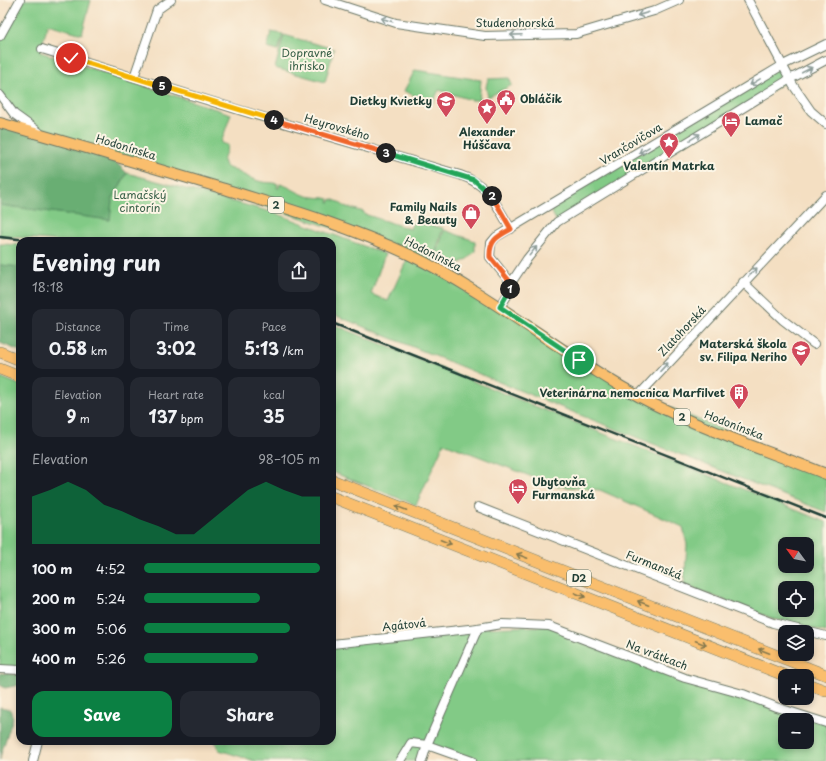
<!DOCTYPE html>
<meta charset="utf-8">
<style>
:root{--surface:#171b24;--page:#242831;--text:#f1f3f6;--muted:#9ea1a6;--accent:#0b8043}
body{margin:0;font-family:"Playpen Sans",sans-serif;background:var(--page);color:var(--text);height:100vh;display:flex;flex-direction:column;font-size:15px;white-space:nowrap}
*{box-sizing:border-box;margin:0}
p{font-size:13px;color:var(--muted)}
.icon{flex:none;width:22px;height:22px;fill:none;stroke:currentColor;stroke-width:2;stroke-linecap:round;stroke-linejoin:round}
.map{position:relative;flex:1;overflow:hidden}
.panel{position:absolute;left:16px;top:237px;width:320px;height:508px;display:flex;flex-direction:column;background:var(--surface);border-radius:12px;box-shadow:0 2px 6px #0003}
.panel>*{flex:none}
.needle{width:26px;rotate:302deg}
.fabs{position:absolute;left:778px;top:537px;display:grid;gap:8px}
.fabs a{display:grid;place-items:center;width:36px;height:36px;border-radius:8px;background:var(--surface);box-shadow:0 2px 6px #0003;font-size:20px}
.pin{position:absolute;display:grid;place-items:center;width:34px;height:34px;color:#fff;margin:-17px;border:2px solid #fff;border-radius:50%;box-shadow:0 1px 4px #0007}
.km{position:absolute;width:20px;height:20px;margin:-10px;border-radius:50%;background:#222;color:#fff;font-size:11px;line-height:20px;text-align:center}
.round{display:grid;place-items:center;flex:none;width:42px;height:42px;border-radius:12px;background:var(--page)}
.overview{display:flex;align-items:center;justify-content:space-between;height:68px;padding:0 16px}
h1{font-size:22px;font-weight:700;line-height:30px}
.stats{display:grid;grid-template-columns:repeat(3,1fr);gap:6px;height:68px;padding:4px 16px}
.stats div{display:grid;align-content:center;border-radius:10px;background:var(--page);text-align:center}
.stats b{font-size:17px;font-weight:700}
.stats small{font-size:11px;font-weight:400}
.stats p{font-size:11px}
.chart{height:112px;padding:8px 16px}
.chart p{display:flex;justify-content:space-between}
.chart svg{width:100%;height:72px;margin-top:4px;fill:var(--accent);opacity:.7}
.cta{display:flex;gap:8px;margin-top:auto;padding:8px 16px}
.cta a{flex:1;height:46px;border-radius:12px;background:var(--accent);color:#fff;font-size:16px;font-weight:700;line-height:46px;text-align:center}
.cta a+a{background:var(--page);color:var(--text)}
ul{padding:0 16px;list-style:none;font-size:13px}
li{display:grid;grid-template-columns:64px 48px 1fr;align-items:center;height:30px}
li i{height:10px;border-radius:5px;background:var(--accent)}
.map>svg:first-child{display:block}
</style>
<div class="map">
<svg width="826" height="761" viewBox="0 0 826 761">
<rect width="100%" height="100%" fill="#fcf5e5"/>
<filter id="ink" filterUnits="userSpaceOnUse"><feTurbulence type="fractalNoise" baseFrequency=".025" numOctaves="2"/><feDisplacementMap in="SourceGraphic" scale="8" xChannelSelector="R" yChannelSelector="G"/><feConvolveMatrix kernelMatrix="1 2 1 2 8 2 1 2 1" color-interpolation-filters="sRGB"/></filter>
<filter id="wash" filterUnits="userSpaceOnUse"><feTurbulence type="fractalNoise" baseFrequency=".012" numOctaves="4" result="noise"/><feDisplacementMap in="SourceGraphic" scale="16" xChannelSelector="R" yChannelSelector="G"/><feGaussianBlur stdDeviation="0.9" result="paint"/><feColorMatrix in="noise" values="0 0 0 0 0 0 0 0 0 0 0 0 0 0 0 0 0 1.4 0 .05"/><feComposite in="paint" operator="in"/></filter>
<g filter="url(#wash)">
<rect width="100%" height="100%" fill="#f4dfc2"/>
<g fill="#82ca86" stroke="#50845d" fill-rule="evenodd">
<path d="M20 0H91L82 34 48 24 40 52 231 114 221 143 228 145 223 161C226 170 232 168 238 172 246 176 253 180 262 182 268 183 272 182 278 184L277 188H279L280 184C292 187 300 196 313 197 319 198 323 197 329 199L328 202H330L331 199 339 202 344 206 364 212V214L410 229 413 222 443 228 434 258 429 264 622 387 826 474V512L585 417 332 314V241H61L0 236V205L110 220 112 200 127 173 275 213 385 254 371 294 388 301 409 255 392 247 45 136 27 124 0 95 1 32Z"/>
<polygon points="271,32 283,34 278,51 267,48"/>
<polygon points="284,35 334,49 325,82 275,68"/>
<polygon points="783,65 790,79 557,222 549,207"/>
<polygon points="415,70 481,80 479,100 471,100 439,90 432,104 404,91"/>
<polygon points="509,78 512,85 488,97 486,87 488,79"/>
<path d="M444 230 475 241V251C462 267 454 265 436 257Z"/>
<polygon points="0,244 20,245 20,267 0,265"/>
<path d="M332 324 584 426 826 522V632L774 619 684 585 687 545 683 527 600 490 556 486 444 443 416 505 332 472ZM785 544H807V566H785ZM785 588H807V610H785Z"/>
<polygon points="0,377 20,385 20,670 0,669"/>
<path d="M549 626 685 678 826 723V761H472L427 745 422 761H255L219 750 215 741H332V644L478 628ZM785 720H807V742H785Z"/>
</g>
<g fill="#69ae73" stroke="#447654">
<polygon points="0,123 106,153 127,173 112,200 110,220 0,205"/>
<polygon points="0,265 20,267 20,351 0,343"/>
<polygon points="0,673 20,675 20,685 5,688 0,685"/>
<polygon points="0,707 10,709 13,718 1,754 0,761"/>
</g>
</g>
<g filter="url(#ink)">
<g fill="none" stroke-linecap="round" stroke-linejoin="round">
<defs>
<g id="minor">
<polyline points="325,0 396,23 485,36 576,34 654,11 679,0"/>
<polyline points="748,0 793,85 811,111 826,124"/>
<polyline points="0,36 20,0"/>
<path d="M42 49 239 110 460 175C491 186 495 204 511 229"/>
<polyline points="134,77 157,10 171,0"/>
<polyline points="0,95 14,114 39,132"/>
<polyline points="743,282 783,320 814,344"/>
<polyline points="511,283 490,257 491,243 496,237 783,65 826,44"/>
<polyline points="500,307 510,291 511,283 527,259 557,222 790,79 826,60"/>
<polyline points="638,396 826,195"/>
<polyline points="478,507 773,623 826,636"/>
<polyline points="332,644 478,628 502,624 549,626 685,678 743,694 776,707 826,723"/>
<polyline points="0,669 20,670"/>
<polyline points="33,761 38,741"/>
<polyline points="400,761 411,743 427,745 472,761"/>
<polyline points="422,761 427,745 478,628"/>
</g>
<path id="major" d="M0 123C73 144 145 165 218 187 283 207 348 226 410 255 485 291 550 345 622 387 685 424 757 447 826 474"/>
<g id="highway">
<polyline points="0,352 20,360"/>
<polyline points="0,369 20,377"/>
<polyline points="332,480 826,675"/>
<polyline points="332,497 786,676"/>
<polyline points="807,684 826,691"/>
</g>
</defs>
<use href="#minor" stroke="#6a7666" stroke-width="10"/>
<use href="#major" stroke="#6a7666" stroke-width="12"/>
<use href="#highway" stroke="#6a7666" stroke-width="12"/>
<use href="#minor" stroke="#fff" stroke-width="8"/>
<use href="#major" stroke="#fabe6d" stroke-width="10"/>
<use href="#highway" stroke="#fabe6d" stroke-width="11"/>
<g stroke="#1f3d34" stroke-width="2.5">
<polyline points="0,237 36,241"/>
<polyline points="332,323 826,518"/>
</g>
</g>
<defs><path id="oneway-shaft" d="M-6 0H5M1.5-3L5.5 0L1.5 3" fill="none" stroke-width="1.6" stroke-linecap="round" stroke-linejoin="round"/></defs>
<g stroke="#8f9e9a">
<use href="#oneway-shaft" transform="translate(643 14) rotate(164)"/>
<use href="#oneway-shaft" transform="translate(387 20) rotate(-162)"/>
<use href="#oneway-shaft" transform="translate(516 35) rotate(178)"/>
<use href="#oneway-shaft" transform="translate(807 70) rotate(-28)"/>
<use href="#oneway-shaft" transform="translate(755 82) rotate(149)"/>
<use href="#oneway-shaft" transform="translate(695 137) rotate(-31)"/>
<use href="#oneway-shaft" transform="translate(644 150) rotate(149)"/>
<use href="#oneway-shaft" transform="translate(533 251) rotate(-51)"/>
<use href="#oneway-shaft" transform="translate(753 272) rotate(-46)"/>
<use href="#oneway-shaft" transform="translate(664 367) rotate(-47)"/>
</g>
<g stroke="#82774e">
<use href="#oneway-shaft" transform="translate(401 508) rotate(-158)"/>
<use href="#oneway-shaft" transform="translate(446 542) rotate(22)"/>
<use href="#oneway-shaft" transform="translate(522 556) rotate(-159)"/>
<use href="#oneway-shaft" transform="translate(580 595) rotate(22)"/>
<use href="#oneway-shaft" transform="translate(643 603) rotate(-159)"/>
<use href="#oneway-shaft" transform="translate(701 643) rotate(22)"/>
<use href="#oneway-shaft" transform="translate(764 651) rotate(-159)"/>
</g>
</g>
<g fill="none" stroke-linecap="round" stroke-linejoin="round" filter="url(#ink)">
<defs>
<polyline id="split-1" points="510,289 500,307 579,360"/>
<path id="split-2" d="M492 196 511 229C498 236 489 240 490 257L511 283 510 289"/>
<polyline id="split-3" points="386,153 474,180 492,196"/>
<polyline id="split-4" points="274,120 386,153"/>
<polyline id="split-5" points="162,86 274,120"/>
<polyline id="split-6" points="71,58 162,86"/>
</defs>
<use href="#split-1" stroke="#fff" stroke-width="8"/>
<use href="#split-2" stroke="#fff" stroke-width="8"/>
<use href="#split-3" stroke="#fff" stroke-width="8"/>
<use href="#split-4" stroke="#fff" stroke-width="8"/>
<use href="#split-5" stroke="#fff" stroke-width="8"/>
<use href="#split-6" stroke="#fff" stroke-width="8"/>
<use href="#split-1" stroke="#22a559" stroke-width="5"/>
<use href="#split-2" stroke="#f0652b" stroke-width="5"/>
<use href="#split-3" stroke="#22a559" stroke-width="5"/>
<use href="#split-4" stroke="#f0652b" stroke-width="5"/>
<use href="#split-5" stroke="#f5b400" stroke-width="5"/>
<use href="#split-6" stroke="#f5b400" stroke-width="5"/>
</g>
<defs>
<symbol id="civic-pin" viewBox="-11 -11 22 30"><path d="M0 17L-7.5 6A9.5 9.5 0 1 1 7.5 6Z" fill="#d1495b" stroke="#fcf5e5"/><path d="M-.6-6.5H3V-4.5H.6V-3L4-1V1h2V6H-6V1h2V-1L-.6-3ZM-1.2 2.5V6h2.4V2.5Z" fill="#fff"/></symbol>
<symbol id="school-pin" viewBox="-11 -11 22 30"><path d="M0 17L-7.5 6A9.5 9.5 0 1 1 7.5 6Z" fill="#d1495b" stroke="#fcf5e5"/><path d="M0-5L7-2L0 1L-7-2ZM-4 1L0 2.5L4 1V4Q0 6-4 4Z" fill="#fff"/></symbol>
<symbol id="sight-pin" viewBox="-11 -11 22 30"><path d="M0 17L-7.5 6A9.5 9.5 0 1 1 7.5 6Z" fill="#d1495b" stroke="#fcf5e5"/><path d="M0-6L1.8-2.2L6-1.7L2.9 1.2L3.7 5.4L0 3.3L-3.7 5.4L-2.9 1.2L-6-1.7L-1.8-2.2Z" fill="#fff"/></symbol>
<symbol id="hotel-pin" viewBox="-11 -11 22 30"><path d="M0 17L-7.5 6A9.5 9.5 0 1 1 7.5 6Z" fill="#d1495b" stroke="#fcf5e5"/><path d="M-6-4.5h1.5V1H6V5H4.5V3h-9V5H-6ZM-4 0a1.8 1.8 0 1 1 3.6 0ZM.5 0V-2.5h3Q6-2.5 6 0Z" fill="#fff"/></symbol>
<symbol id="shop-pin" viewBox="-11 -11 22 30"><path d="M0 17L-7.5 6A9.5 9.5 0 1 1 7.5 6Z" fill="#d1495b" stroke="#fcf5e5"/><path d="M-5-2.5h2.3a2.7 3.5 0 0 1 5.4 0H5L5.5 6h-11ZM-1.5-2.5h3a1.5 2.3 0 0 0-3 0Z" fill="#fff"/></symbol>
<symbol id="building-pin" viewBox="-11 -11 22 30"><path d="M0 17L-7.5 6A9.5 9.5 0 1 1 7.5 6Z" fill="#d1495b" stroke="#fcf5e5"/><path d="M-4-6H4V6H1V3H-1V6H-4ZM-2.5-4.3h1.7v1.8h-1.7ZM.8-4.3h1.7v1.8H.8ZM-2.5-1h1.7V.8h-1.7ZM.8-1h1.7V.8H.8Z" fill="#fff"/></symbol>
</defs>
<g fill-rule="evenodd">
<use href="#civic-pin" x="495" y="88" width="22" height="30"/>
<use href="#school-pin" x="435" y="90" width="22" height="30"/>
<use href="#sight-pin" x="476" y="97" width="22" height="30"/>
<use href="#hotel-pin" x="720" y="110" width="22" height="30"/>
<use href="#sight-pin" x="658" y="131" width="22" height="30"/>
<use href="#shop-pin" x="460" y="202" width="22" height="30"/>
<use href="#school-pin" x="790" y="339" width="22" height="30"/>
<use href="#building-pin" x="728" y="382" width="22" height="30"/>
<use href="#hotel-pin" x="507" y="477" width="22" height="30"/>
</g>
<g text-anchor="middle" stroke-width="4" stroke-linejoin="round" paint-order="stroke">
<g fill="#fcf5e5" stroke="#617469" stroke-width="1">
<rect x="268" y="197" width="16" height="16" rx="3"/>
<rect x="674" y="409" width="16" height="16" rx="3"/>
<rect x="567" y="570" width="24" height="16" rx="3"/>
</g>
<g font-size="10" font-weight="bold" fill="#1f3d34">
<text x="276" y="209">2</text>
<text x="682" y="421">2</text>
<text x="579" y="582">D2</text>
</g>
<g font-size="11" fill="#1f3d34" stroke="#fcf5e5">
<text x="515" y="27">Studenohorská</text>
<text transform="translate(337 127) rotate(16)" y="4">Heyrovského</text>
<text transform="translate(631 144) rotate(-31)" y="4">Vrančovičova</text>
<text transform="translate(126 147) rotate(17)" y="4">Hodonínska</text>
<text transform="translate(433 254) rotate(27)" y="4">Hodonínska</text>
<text transform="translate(682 331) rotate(-47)" y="4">Zlatohorská</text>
<text transform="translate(734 425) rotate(21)" y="4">Hodonínska</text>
<text transform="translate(654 565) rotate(22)" y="4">Furmanská</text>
<text transform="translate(404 625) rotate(-6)" y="4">Agátová</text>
<text transform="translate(657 655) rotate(21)" y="4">Na vrátkach</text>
</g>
<g font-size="11" fill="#386048" stroke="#fcf5e5">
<text x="307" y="57">Dopravné<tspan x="307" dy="13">ihrisko</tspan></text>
<text x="140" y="199">Lamačský<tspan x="140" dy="13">cintorín</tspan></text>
</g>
<g font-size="11" font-weight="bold" fill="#1f3d34" stroke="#fcf5e5" text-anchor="end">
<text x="520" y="103" text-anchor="start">Obláčik</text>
<text x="432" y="105">Dietky Kvietky</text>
<text x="745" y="125" text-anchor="start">Lamač</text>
<text x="487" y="136" text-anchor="middle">Alexander<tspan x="487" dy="13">Húščava</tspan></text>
<text x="669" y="170" text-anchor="middle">Valentín Matrka</text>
<text x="457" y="211">Family Nails<tspan x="457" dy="13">&amp; Beauty</tspan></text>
<text x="787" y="348">Materská škola<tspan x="787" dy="13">sv. Filipa Neriho</tspan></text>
<text x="725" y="397">Veterinárna nemocnica Marfilvet</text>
<text x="532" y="486" text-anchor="start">Ubytovňa<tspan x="532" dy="13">Furmanská</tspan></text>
</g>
</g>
</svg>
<div class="fabs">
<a><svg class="needle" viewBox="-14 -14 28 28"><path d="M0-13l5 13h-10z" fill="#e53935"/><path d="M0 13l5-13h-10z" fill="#9ea1a6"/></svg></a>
<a><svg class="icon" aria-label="locate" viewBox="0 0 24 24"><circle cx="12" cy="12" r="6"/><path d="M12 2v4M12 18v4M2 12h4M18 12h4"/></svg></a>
<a><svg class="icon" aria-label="layers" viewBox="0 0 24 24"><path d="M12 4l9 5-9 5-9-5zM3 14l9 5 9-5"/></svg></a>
<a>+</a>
<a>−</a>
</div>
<div class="pin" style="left:579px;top:360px;background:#1e9e55"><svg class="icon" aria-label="arrive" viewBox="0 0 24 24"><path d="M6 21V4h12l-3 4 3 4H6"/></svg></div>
<div class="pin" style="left:71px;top:58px;background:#d93025"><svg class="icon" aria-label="check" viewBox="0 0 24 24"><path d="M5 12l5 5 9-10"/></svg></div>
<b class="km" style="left:510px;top:289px">1</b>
<b class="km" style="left:492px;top:196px">2</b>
<b class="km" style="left:386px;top:153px">3</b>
<b class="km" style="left:274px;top:120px">4</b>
<b class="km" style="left:162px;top:86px">5</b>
<section class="panel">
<div class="overview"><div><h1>Evening run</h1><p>18:18</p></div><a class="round"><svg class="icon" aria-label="share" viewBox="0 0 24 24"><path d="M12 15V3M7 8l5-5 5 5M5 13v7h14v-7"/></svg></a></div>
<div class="stats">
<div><p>Distance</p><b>0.58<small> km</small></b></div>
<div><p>Time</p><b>3:02</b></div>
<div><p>Pace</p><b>5:13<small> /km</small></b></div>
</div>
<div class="stats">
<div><p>Elevation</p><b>9<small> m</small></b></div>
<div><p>Heart rate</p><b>137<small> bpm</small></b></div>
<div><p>kcal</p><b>35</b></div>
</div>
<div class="chart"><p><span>Elevation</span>98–105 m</p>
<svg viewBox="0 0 160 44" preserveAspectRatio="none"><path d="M0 44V15L10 11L20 6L30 11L40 20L50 24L60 29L70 33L80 38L90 38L100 29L110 20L120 11L130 6L140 11L150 15L160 15V44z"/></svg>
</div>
<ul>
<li><b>100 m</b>4:52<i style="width:100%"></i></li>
<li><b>200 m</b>5:24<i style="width:66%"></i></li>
<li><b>300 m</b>5:06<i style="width:83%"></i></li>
<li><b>400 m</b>5:26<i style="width:65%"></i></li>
</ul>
<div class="cta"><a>Save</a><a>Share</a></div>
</section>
</div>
